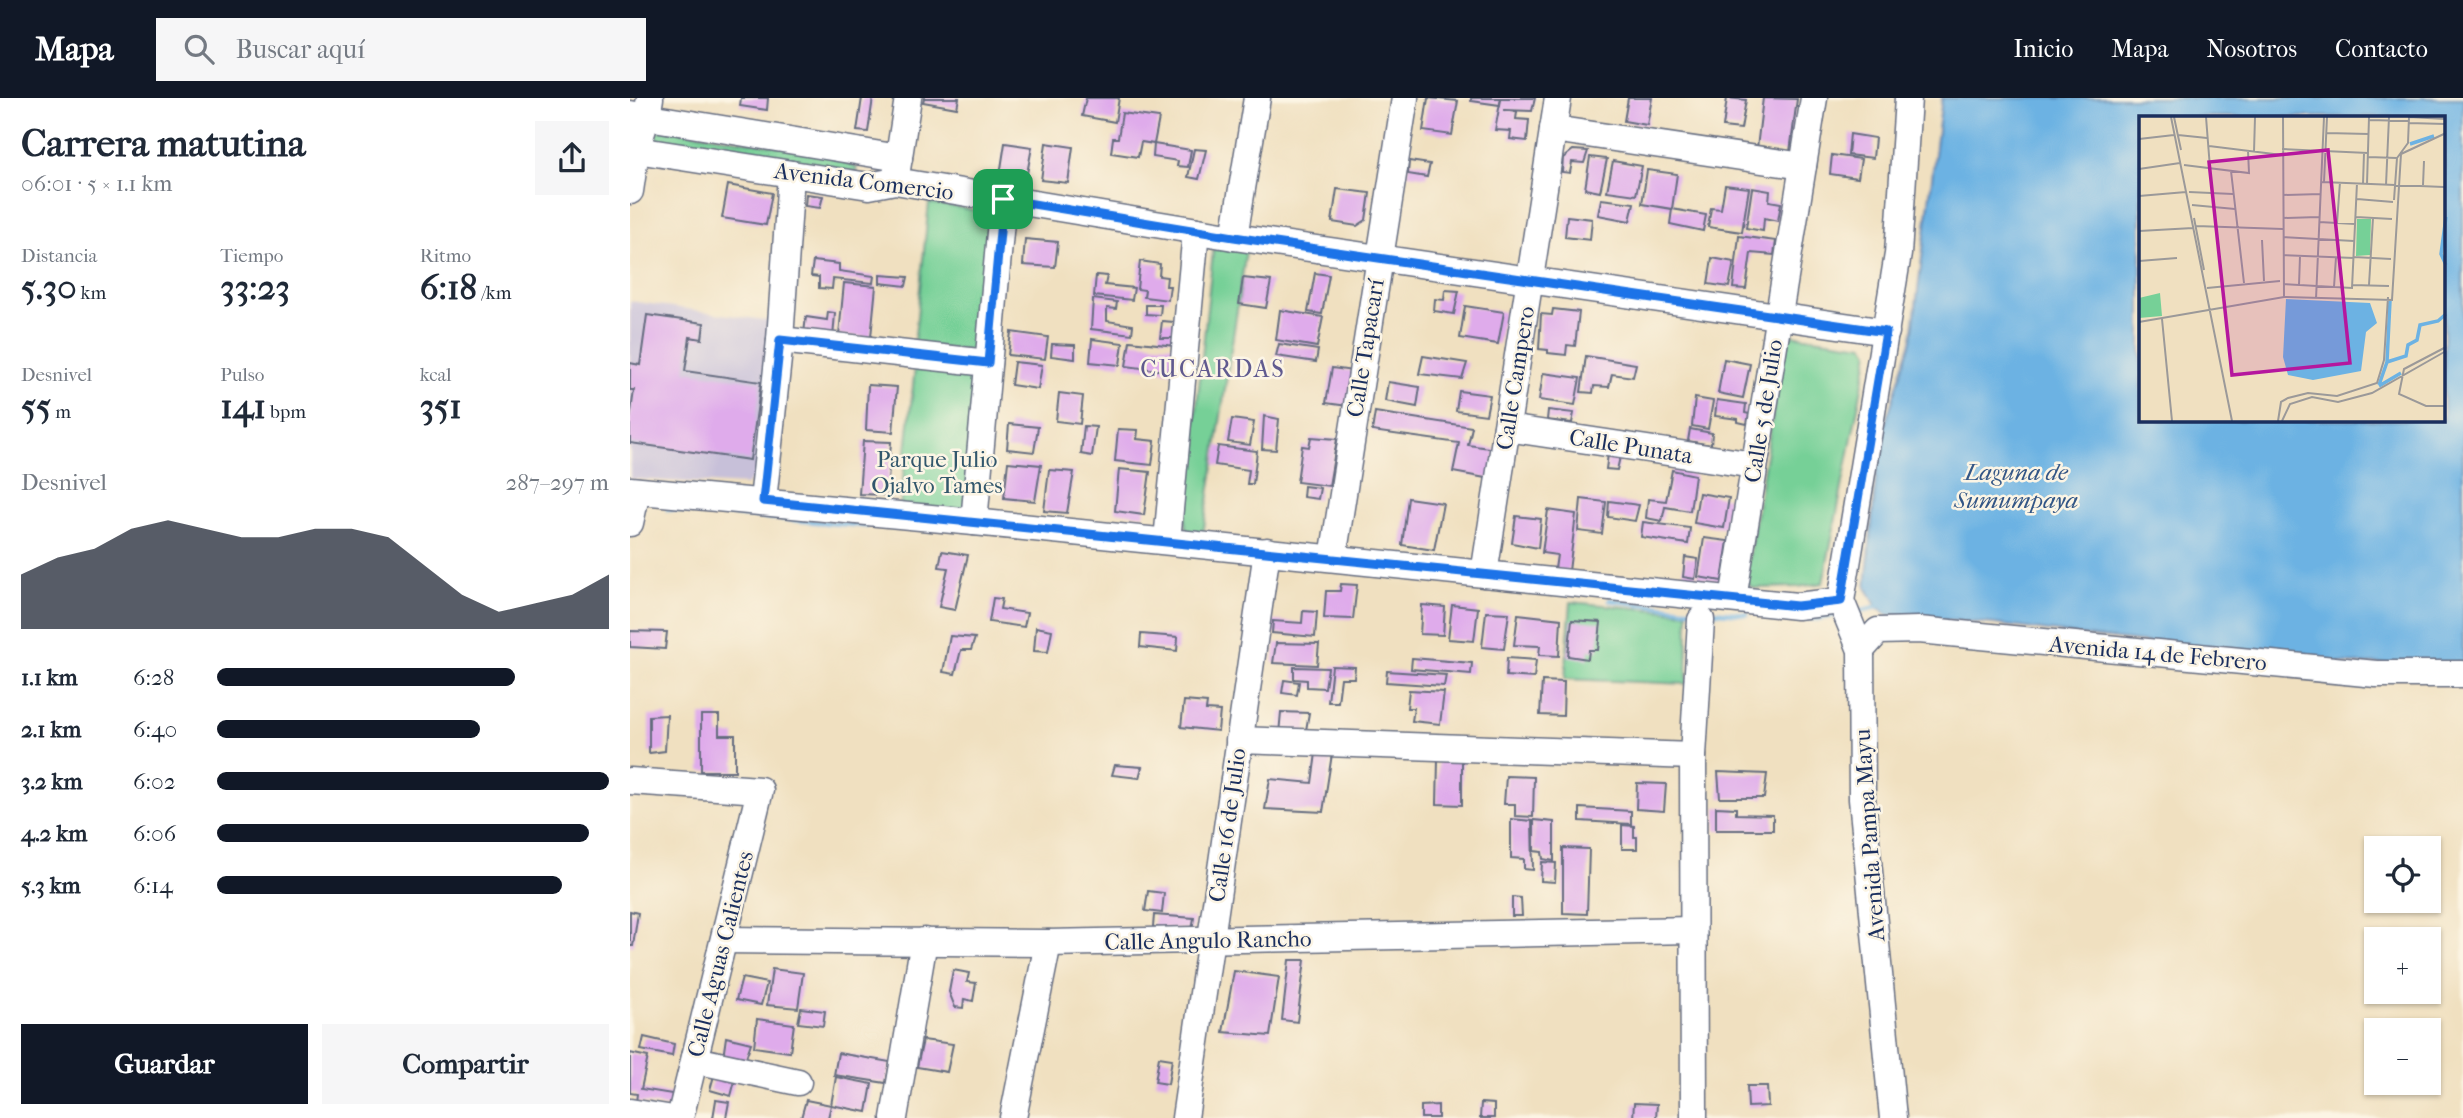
<!DOCTYPE html>
<html lang="es">
<meta charset="utf-8">
<style>
:root{--surface:#fff;--page:#f6f6f7;--text:#1f2937;--muted:#747a83;--accent:#111827}
body{margin:0;font-family:"IM FELL French Canon",serif;background:var(--page);color:var(--text);height:100vh;display:flex;flex-direction:column;font-size:26px;white-space:nowrap}
*{box-sizing:border-box;margin:0}
p{font-size:23px;color:var(--muted)}
.icon{flex:none;width:38px;height:38px;fill:none;stroke:currentColor;stroke-width:2;stroke-linecap:round;stroke-linejoin:round}
.map{position:relative;flex:1;overflow:hidden}
.side{display:flex;flex-direction:column;background:var(--surface);width:630px}
.side>*{flex:none}
.controls{position:absolute;left:1734px;top:738px;display:grid;gap:14px}
.controls a{display:grid;place-items:center;width:77px;height:77px;border-radius:0px;background:var(--surface);box-shadow:0 2px 5px #0004;font-size:35px}
.pin{position:absolute;display:grid;place-items:center;width:60px;height:60px;color:#fff;margin:-30px;border-radius:14px;box-shadow:0 4px 10px #0006}
.round{display:grid;place-items:center;flex:none;width:74px;height:74px;border-radius:0px;background:var(--page)}
.summary{display:flex;align-items:center;justify-content:space-between;height:119px;padding:0 21px}
h1{font-size:38px;font-weight:700;line-height:52px}
.stats{display:grid;grid-template-columns:repeat(3,1fr);gap:10px;height:119px;padding:7px 21px}
.stats div{display:grid;align-content:center}
.stats b{font-size:35px;font-weight:700}
.stats small{font-size:19px;font-weight:400}
.stats p{font-size:19px}
.chart{height:196px;padding:14px 21px}
.chart p{display:flex;justify-content:space-between}
.chart svg{width:100%;height:126px;margin-top:7px;fill:var(--accent);opacity:.7}
.cta{display:flex;gap:14px;margin-top:auto;padding:14px 21px}
.cta a{flex:1;height:80px;border-radius:0px;background:var(--accent);color:#fff;font-size:28px;font-weight:700;line-height:80px;text-align:center}
.cta a+a{background:var(--page);color:var(--text)}
ul{padding:0 21px;list-style:none;font-size:23px}
li{display:grid;grid-template-columns:112px 84px 1fr;align-items:center;height:52px}
li i{height:18px;border-radius:9px;background:var(--accent)}
header{display:flex;align-items:center;gap:42px;box-sizing:border-box;height:98px;padding:0 35px;background:var(--accent);color:#fff}
header strong{font-size:33px}
nav{display:flex;gap:38px;margin-inline-start:auto;font-size:24px}
.search{width:490px;height:63px;background:var(--page);display:flex;align-items:center;gap:18px;box-sizing:border-box;padding:0 24px;border-radius:0px;color:var(--muted);font-size:26px}
main{display:flex;flex:1;min-height:0}
.map>svg:first-child{display:block}
</style>
<header>
<strong>Mapa</strong>
<div class="search"><svg class="icon" aria-label="search" viewBox="0 0 24 24"><circle cx="10" cy="10" r="6"/><path d="M15 15l6 6"/></svg>Buscar aquí</div>
<nav><a>Inicio</a><a>Mapa</a><a>Nosotros</a><a>Contacto</a></nav>
</header>
<main>
<section class="side">
<div class="summary"><div><h1>Carrera matutina</h1><p>06:01 · 5 × 1.1 km</p></div><a class="round"><svg class="icon" aria-label="share" viewBox="0 0 24 24"><path d="M12 15V3M7 8l5-5 5 5M5 13v7h14v-7"/></svg></a></div>
<div class="stats">
<div><p>Distancia</p><b>5.30<small> km</small></b></div>
<div><p>Tiempo</p><b>33:23</b></div>
<div><p>Ritmo</p><b>6:18<small> /km</small></b></div>
</div>
<div class="stats">
<div><p>Desnivel</p><b>55<small> m</small></b></div>
<div><p>Pulso</p><b>141<small> bpm</small></b></div>
<div><p>kcal</p><b>351</b></div>
</div>
<div class="chart"><p><span>Desnivel</span>287–297 m</p>
<svg viewBox="0 0 160 44" preserveAspectRatio="none"><path d="M0 44V25L10 19L20 16L30 9L40 6L50 9L60 12L70 12L80 9L90 9L100 12L110 22L120 32L130 38L140 35L150 32L160 25V44z"/></svg>
</div>
<ul>
<li><b>1.1 km</b>6:28<i style="width:76%"></i></li>
<li><b>2.1 km</b>6:40<i style="width:67%"></i></li>
<li><b>3.2 km</b>6:02<i style="width:100%"></i></li>
<li><b>4.2 km</b>6:06<i style="width:95%"></i></li>
<li><b>5.3 km</b>6:14<i style="width:88%"></i></li>
</ul>
<div class="cta"><a>Guardar</a><a>Compartir</a></div>
</section>
<div class="map">
<svg width="1833" height="1020" viewBox="0 0 1833 1020">
<rect width="100%" height="100%" fill="#fcf5e5"/>
<filter id="ink" filterUnits="userSpaceOnUse"><feTurbulence type="fractalNoise" baseFrequency=".0143" numOctaves="2"/><feDisplacementMap in="SourceGraphic" scale="14" xChannelSelector="R" yChannelSelector="G"/><feConvolveMatrix kernelMatrix="1 2 1 2 8 2 1 2 1" color-interpolation-filters="sRGB"/></filter>
<filter id="wash" filterUnits="userSpaceOnUse"><feTurbulence type="fractalNoise" baseFrequency=".00686" numOctaves="4" result="noise"/><feDisplacementMap in="SourceGraphic" scale="28" xChannelSelector="R" yChannelSelector="G"/><feGaussianBlur stdDeviation="1.57" result="paint"/><feColorMatrix in="noise" values="0 0 0 0 0 0 0 0 0 0 0 0 0 0 0 0 0 1.4 0 .05"/><feComposite in="paint" operator="in"/></filter>
<g filter="url(#wash)">
<rect width="100%" height="100%" fill="#f0e0c0"/>
<polygon fill="#c7c0d9" points="0,203 141,223 130,373 116,387 0,381"/>
<g fill="#76d097" stroke="#48807a" stroke-width="2">
<polygon points="33,30 198,56 227,70 224,79 26,43 26,36"/>
<polygon points="299,105 356,114 362,119 350,254 284,247"/>
<polygon points="590,148 616,153 573,436 557,433 555,423 583,153"/>
<polygon points="1161,237 1234,247 1239,254 1193,485 1168,489 1123,490 1115,483 1155,244"/>
<polygon points="286,260 349,273 336,416 270,410"/>
<polygon points="941,504 1058,515 1057,586 935,581"/>
</g>
<path fill="#6cb2e3" stroke="#4470a0" stroke-width="2" fill-rule="evenodd" d="M1312 0H1833V565L1722 566 1465 539 1364 526 1258 517 1247 509 1236 489 1249 346 1282 240ZM1511 19H1814V322H1511Z"/>
<g fill="none" stroke-linecap="round" stroke-linejoin="round">
<g stroke="#6cb2e3" stroke-width="5">
<polyline points="38,411 237,428"/>
<polyline points="980,502 1052,511 1117,516"/>
<polyline points="1224,514 1247,509"/>
<polyline points="1172,520 1187,521 1207,517"/>
</g>
</g>
<g id="blocks">
<g fill="#dfabeb">
<polygon points="111,0 138,0 137,12 110,8"/>
<polygon points="232,0 243,0 238,34 227,33"/>
<polygon points="294,0 329,0 327,10 293,4"/>
<polygon points="456,0 489,0 485,24 452,18"/>
<polygon points="798,0 828,3 822,37 793,33"/>
<polygon points="841,0 871,0 870,7 841,3"/>
<polygon points="871,0 905,0 902,13 874,12 887,14 886,21 899,22 897,43 880,41 881,33 865,32"/>
<polygon points="998,0 1022,0 1017,27 994,23"/>
<polygon points="1097,0 1116,2 1111,31 1093,29"/>
<polygon points="1133,0 1167,1 1160,54 1127,50"/>
<polygon points="492,15 529,20 524,46 511,44 508,59 481,55 483,40 488,40"/>
<polygon points="1220,36 1245,40 1243,60 1218,57"/>
<polygon points="375,45 402,49 396,81 370,77"/>
<polygon points="416,45 443,49 438,85 411,82"/>
<polygon points="524,46 561,52 558,69 547,68 548,63 523,59"/>
<polygon points="564,51 576,52 569,81 558,79"/>
<polygon points="943,52 958,53 954,65 942,64 940,75 932,74 933,60"/>
<polygon points="1202,57 1231,61 1228,80 1200,76"/>
<polygon points="960,59 977,61 970,94 955,91"/>
<polygon points="779,63 800,66 797,79 778,76"/>
<polygon points="983,63 1012,68 1006,97 977,93"/>
<polygon points="1017,72 1047,76 1042,111 1012,106"/>
<polygon points="98,87 142,95 136,127 92,120"/>
<polygon points="1095,87 1119,90 1112,134 1078,129 1081,110 1091,111"/>
<polygon points="1122,90 1140,93 1139,103 1151,105 1148,123 1134,120 1133,133 1116,130"/>
<polygon points="707,91 740,95 736,122 727,128 702,124"/>
<polygon points="176,96 193,98 190,110 175,108"/>
<polygon points="971,101 1004,105 1000,123 968,117"/>
<polygon points="1042,111 1076,117 1073,133 1040,126"/>
<polygon points="937,118 962,121 960,142 935,139"/>
<polygon points="1109,138 1146,143 1144,157 1121,155 1116,191 1103,190"/>
<polygon points="395,141 428,144 425,169 393,167"/>
<polygon points="1082,160 1104,164 1099,189 1078,186"/>
<polygon points="183,163 209,166 209,173 244,178 243,185 203,181 202,191 189,190 189,179 181,178"/>
<polygon points="510,163 530,166 529,178 537,179 536,188 540,188 538,202 514,199 515,192 507,191"/>
<polygon points="685,175 699,177 692,216 678,214"/>
<polygon points="250,177 278,179 276,188 250,185"/>
<polygon points="466,177 477,178 475,187 504,190 502,202 464,198"/>
<polygon points="613,180 641,183 636,210 609,206"/>
<polygon points="214,185 246,188 241,239 209,237"/>
<polygon points="815,192 829,193 824,216 804,213 805,201 814,202"/>
<polygon points="463,201 487,204 486,211 477,210 477,223 503,227 502,236 461,231"/>
<polygon points="516,207 531,207 530,217 516,216"/>
<polygon points="835,208 874,214 868,246 830,240"/>
<polygon points="923,211 949,214 945,248 937,247 936,257 918,255 918,252 909,251 911,216 922,217"/>
<polygon points="650,212 693,219 687,249 646,242"/>
<polygon points="198,214 205,215 203,240 174,235 176,219 197,222"/>
<polygon points="17,217 74,225 72,241 60,239 55,273 131,284 120,362 0,345 0,321 4,292 0,292 0,265 10,267"/>
<polygon points="532,223 544,224 543,240 530,240"/>
<polygon points="381,234 418,239 415,261 378,257"/>
<polygon points="462,241 493,245 490,267 460,264"/>
<polygon points="500,243 545,248 543,274 496,268"/>
<polygon points="422,246 445,247 445,261 421,258"/>
<polygon points="649,246 688,252 686,264 646,258"/>
<polygon points="793,258 837,265 832,281 789,276"/>
<polygon points="956,258 1006,266 1003,279 982,276 979,289 964,288 963,295 951,294"/>
<polygon points="1094,261 1120,266 1113,300 1088,295"/>
<polygon points="384,264 412,267 408,291 381,287"/>
<polygon points="702,270 723,273 718,308 696,305"/>
<polygon points="913,275 950,280 945,307 909,302"/>
<polygon points="758,284 790,289 787,309 755,303"/>
<polygon points="238,287 267,289 263,334 236,332"/>
<polygon points="829,293 860,297 856,317 826,313"/>
<polygon points="429,295 453,298 450,326 426,323"/>
<polygon points="1065,300 1083,303 1078,331 1062,328"/>
<polygon points="1087,302 1116,306 1115,315 1119,316 1117,326 1108,324 1108,321 1085,318"/>
<polygon points="918,312 944,315 942,325 917,322"/>
<polygon points="745,314 842,329 838,347 866,351 861,381 823,374 829,345 742,333"/>
<polygon points="634,318 649,321 646,352 632,351"/>
<polygon points="602,321 624,324 620,347 598,344"/>
<polygon points="379,326 408,329 404,354 377,351"/>
<polygon points="454,328 466,329 462,358 451,356"/>
<polygon points="488,331 508,332 507,341 525,343 522,367 485,363"/>
<polygon points="1060,331 1082,335 1081,347 1058,343"/>
<polygon points="681,339 707,341 699,388 667,384 672,348 679,349"/>
<polygon points="233,343 261,344 257,397 229,396"/>
<polygon points="588,348 627,353 623,386 617,386 619,372 585,367"/>
<polygon points="978,356 990,359 987,372 976,371"/>
<polygon points="378,364 411,367 405,403 374,400"/>
<polygon points="489,371 520,374 514,417 485,413"/>
<polygon points="419,372 444,374 437,415 414,413"/>
<polygon points="1042,372 1065,377 1060,413 1035,409 1032,423 1016,420 1018,401 1036,403"/>
<polygon points="674,388 690,390 688,401 673,399"/>
<polygon points="1069,395 1099,400 1094,430 1064,425"/>
<polygon points="778,400 813,405 804,452 772,447"/>
<polygon points="951,401 976,404 972,436 948,433"/>
<polygon points="979,403 1009,407 1005,423 978,419"/>
<polygon points="918,412 946,416 939,473 925,471 927,457 912,455"/>
<polygon points="886,418 911,421 908,450 882,445"/>
<polygon points="1013,424 1060,430 1058,446 1011,439"/>
<polygon points="1074,440 1098,443 1092,483 1068,479"/>
<polygon points="312,453 338,457 325,512 309,509 318,470 309,469"/>
<polygon points="1055,459 1068,461 1065,481 1053,479"/>
<polygon points="711,486 727,487 723,521 694,520 696,493 710,493"/>
<polygon points="363,500 372,501 370,511 397,515 394,529 359,524"/>
<polygon points="792,507 815,509 813,537 790,536"/>
<polygon points="822,507 848,510 844,543 818,541"/>
<polygon points="673,513 687,514 685,539 642,535 643,523 672,525"/>
<polygon points="856,514 879,515 874,551 852,549"/>
<polygon points="888,516 931,521 929,558 909,557 910,548 884,547"/>
<polygon points="942,522 971,524 968,552 959,552 958,561 938,558"/>
<polygon points="406,529 422,532 418,554 404,553"/>
<polygon points="0,533 37,534 35,551 0,549"/>
<polygon points="511,536 548,539 547,553 510,549"/>
<polygon points="320,538 345,540 341,552 331,552 325,576 313,574"/>
<polygon points="646,545 689,546 687,567 643,565"/>
<polygon points="782,560 842,565 841,576 781,571"/>
<polygon points="877,560 906,562 904,580 876,578"/>
<polygon points="702,568 725,569 724,580 711,580 708,604 698,604"/>
<polygon points="664,569 698,570 695,590 677,589 677,582 664,581"/>
<polygon points="757,573 816,577 814,588 756,584"/>
<polygon points="654,582 669,584 667,597 652,595"/>
<polygon points="912,583 934,584 933,618 910,617"/>
<polygon points="779,592 814,594 810,626 782,623 784,610 777,610"/>
<polygon points="554,603 577,605 576,612 590,613 588,633 551,629"/>
<polygon points="651,614 679,615 675,638 649,636"/>
<polygon points="37,617 35,653 19,655 19,618"/>
<polygon points="71,617 89,617 89,637 105,637 105,673 71,673"/>
<polygon points="686,655 702,656 693,714 635,711 640,681 682,685"/>
<polygon points="808,661 832,663 832,707 807,706"/>
<polygon points="485,667 512,669 509,680 482,677"/>
<polygon points="1088,674 1137,676 1134,700 1090,700"/>
<polygon points="876,678 904,679 903,719 885,718 885,706 874,706"/>
<polygon points="1007,685 1036,686 1034,713 1006,711"/>
<polygon points="1086,709 1106,710 1106,716 1143,717 1143,732 1086,732"/>
<polygon points="950,710 1001,713 1001,726 950,723"/>
<polygon points="881,721 902,723 903,772 894,771 894,761 881,760"/>
<polygon points="904,722 924,724 924,763 913,761 912,754 904,753"/>
<polygon points="992,727 1004,728 1004,739 1007,739 1007,751 992,751"/>
<polygon points="933,750 959,751 957,816 933,815"/>
<polygon points="912,764 926,765 925,784 911,783"/>
<polygon points="518,793 534,795 532,815 515,813"/>
<polygon points="882,799 891,800 892,818 882,818"/>
<polygon points="0,813 8,815 3,848 0,848"/>
<polygon points="524,817 564,820 562,832 523,829"/>
<polygon points="659,862 675,862 667,924 652,922"/>
<polygon points="142,871 173,875 168,910 137,907"/>
<polygon points="323,872 339,875 337,884 346,885 343,903 334,901 333,910 325,909 319,894"/>
<polygon points="604,873 649,879 640,938 593,934"/>
<polygon points="112,880 137,885 131,907 106,902"/>
<polygon points="171,910 195,913 193,928 168,925"/>
<polygon points="127,921 164,926 160,954 124,949"/>
<polygon points="14,939 44,946 42,958 11,952"/>
<polygon points="96,939 121,945 114,965 93,960"/>
<polygon points="293,942 323,946 317,974 287,969"/>
<polygon points="0,955 18,959 11,991 42,996 40,1009 6,1004 7,996 0,995"/>
<polygon points="208,955 260,964 256,985 204,977"/>
<polygon points="529,959 542,961 538,986 525,984"/>
<polygon points="85,974 106,979 101,998 80,992"/>
<polygon points="206,979 242,986 237,1014 201,1007"/>
<polygon points="1117,988 1137,988 1138,1008 1118,1009"/>
<polygon points="86,1002 99,1004 96,1020 83,1020"/>
<polygon points="176,1002 201,1007 198,1020 171,1020"/>
<polygon points="851,1005 864,1006 864,1020 850,1020"/>
<polygon points="1004,1005 1027,1006 1026,1020 1003,1020"/>
<polygon points="808,1007 808,1020 791,1020 791,1008"/>
</g>
</g>
</g>
<g filter="url(#ink)">
<use href="#blocks" fill-opacity="0" stroke="#666d80" stroke-width="2"/>
<g fill="none" stroke-linecap="round" stroke-linejoin="round">
<defs>
<g id="minor">
<polyline points="0,16 269,60"/>
<polyline points="923,31 1173,68"/>
<polyline points="0,51 239,88 265,83 604,139 1256,234"/>
<polyline points="266,78 278,0"/>
<polyline points="0,93 6,52 17,18 20,0"/>
<polyline points="604,139 627,0"/>
<polyline points="150,242 358,265"/>
<polyline points="877,330 1124,367"/>
<polyline points="0,392 344,424 1167,508 1211,503"/>
<polyline points="133,403 150,242 161,76"/>
<polyline points="344,424 373,101"/>
<polyline points="0,425 7,393"/>
<polyline points="537,443 566,133"/>
<polyline points="703,460 775,0"/>
<polyline points="854,476 928,0"/>
<polyline points="1103,501 1184,0"/>
<polyline points="1231,552 1248,533 1289,532 1746,576 1833,576"/>
<polyline points="609,642 1063,658"/>
<polyline points="0,683 130,692 50,1020"/>
<polyline points="94,842 418,845 1062,832"/>
<polyline points="65,962 168,984"/>
<polyline points="0,1014 37,1020"/>
<polyline points="264,1020 294,843"/>
<polyline points="383,1020 418,845"/>
<polyline points="555,1020 637,453"/>
<polyline points="1064,1020 1063,658 1071,522"/>
<polyline points="1263,1020 1232,701 1231,552 1211,503 1268,156 1278,0"/>
</g>
</defs>
<use href="#minor" stroke="#666d80" stroke-width="29"/>
<use href="#minor" stroke="#fff" stroke-width="26"/>
</g>
</g>
<g fill="none" stroke-linecap="round" stroke-linejoin="round" filter="url(#ink)">
<defs>
<polygon id="route" points="373,101 604,139 1256,234 1211,503 1167,508 133,403 150,242 358,265"/>
</defs>
<use href="#route" stroke="#fff" stroke-width="14"/>
<use href="#route" stroke="#1a73e8" stroke-width="9"/>
</g>
<g text-anchor="middle" stroke-width="5" stroke-linejoin="round" paint-order="stroke">
<g font-size="23" fill="#1b2f5e" stroke="#fcf5e5">
<text transform="translate(234 83) rotate(7)" y="8">Avenida Comercio</text>
<text transform="translate(735 250) rotate(-81)" y="8">Calle Tapacarí</text>
<text transform="translate(885 280) rotate(-81)" y="8">Calle Campero</text>
<text transform="translate(1133 313) rotate(-81)" y="8">Calle 5 de Julio</text>
<text transform="translate(1001 348) rotate(9)" y="8">Calle Punata</text>
<text transform="translate(1528 555) rotate(5)" y="8">Avenida 14 de Febrero</text>
<text transform="translate(597 727) rotate(-82)" y="8">Calle 16 de Julio</text>
<text transform="translate(1239 737) rotate(-94)" y="8">Avenida Pampa Mayu</text>
<text transform="translate(578 842) rotate(-1)" y="8">Calle Angulo Rancho</text>
<text transform="translate(90 856) rotate(-76)" y="8">Calle Aguas Calientes</text>
</g>
<g font-size="23" fill="#32576c" stroke="#fcf5e5">
<text x="307" y="369">Parque Julio<tspan x="307" dy="26">Ojalvo Tames</tspan></text>
</g>
<g font-size="24" letter-spacing="2" fill="#605a8f" stroke="#fcf5e5">
<text x="583" y="279">CUCARDAS</text>
</g>
<g font-size="24" font-style="italic" fill="#335686" stroke="#fcf5e5">
<text x="1386" y="382">Laguna de<tspan x="1386" dy="28">Sumumpaya</tspan></text>
</g>
</g>
<g transform="translate(1509 18)">
<rect width="306" height="306" fill="#f0e0c0"/>
<path d="M218 103H232L231 139 217 140ZM21 177 23 200 0 202V182Z" fill="#76d097"/>
<path d="M147 183 231 187 238 207 227 216 222 255 174 264 149 259 144 241Z" fill="#6cb2e3"/>
<path fill="none" stroke="#6cb2e3" stroke-width="3.5" d="M271 28 295 20M307 101 302 138 307 149M248 246 267 240 269 229 278 224 281 209 299 205 307 198M240 269 248 246 251 185M240 270 262 257"/>
<path fill="none" stroke="#9b9999" stroke-width="2" d="M32 1 93 305M35 1 42 34M67 1 71 52M144 1 145 181M270 1 307 3M230 4 269 5M269 7 307 8M187 17 230 18M39 19 68 22M0 23 35 19M70 30 143 39M143 33 229 37M115 36 116 1M229 41 258 42M45 49 110 57 109 35M0 53 41 47M92 55 105 167M183 66 305 71M185 66 188 1M224 68 225 37M228 68 230 1M247 69 250 1M284 69 285 45M50 76 94 78M144 79 182 78M0 80 47 76M218 83 254 86M255 84 258 42 269 27 270 1M53 89 96 93M217 101 253 103M55 102 65 154M144 102 180 101M180 106 216 108M198 107 201 66M57 110 144 113M0 115 54 112M144 121 215 125M123 124 125 165M144 139 215 142M215 141 252 143M0 145 38 142M144 168 213 172 218 67M160 169 161 140M213 169 250 170M230 169 234 102M195 171 197 141M68 172 141 165M177 183 185 1M23 203 33 305M0 206 145 181 253 184 262 38 307 17M307 231 265 253 260 278 287 290H307M139 305 142 286 149 282 169 277 198 280 238 267 245 244 249 181M143 305 151 288 173 281 199 286 233 277 307 235"/>
<path fill="#b5179e" fill-opacity="0.15" stroke="#b5179e" stroke-width="3.5" d="M189 34 211 247 93 259 70 46Z"/>
<rect width="306" height="306" fill="none" stroke="#1b2f5e" stroke-width="3.5"/>
</g>
</svg>
<div class="controls">
<a><svg class="icon" aria-label="locate" viewBox="0 0 24 24"><circle cx="12" cy="12" r="6"/><path d="M12 2v4M12 18v4M2 12h4M18 12h4"/></svg></a>
<a>+</a>
<a>−</a>
</div>
<div class="pin" style="left:373px;top:101px;background:#1e9e55"><svg class="icon" aria-label="arrive" viewBox="0 0 24 24"><path d="M6 21V4h12l-3 4 3 4H6"/></svg></div>
</div>
</main>
